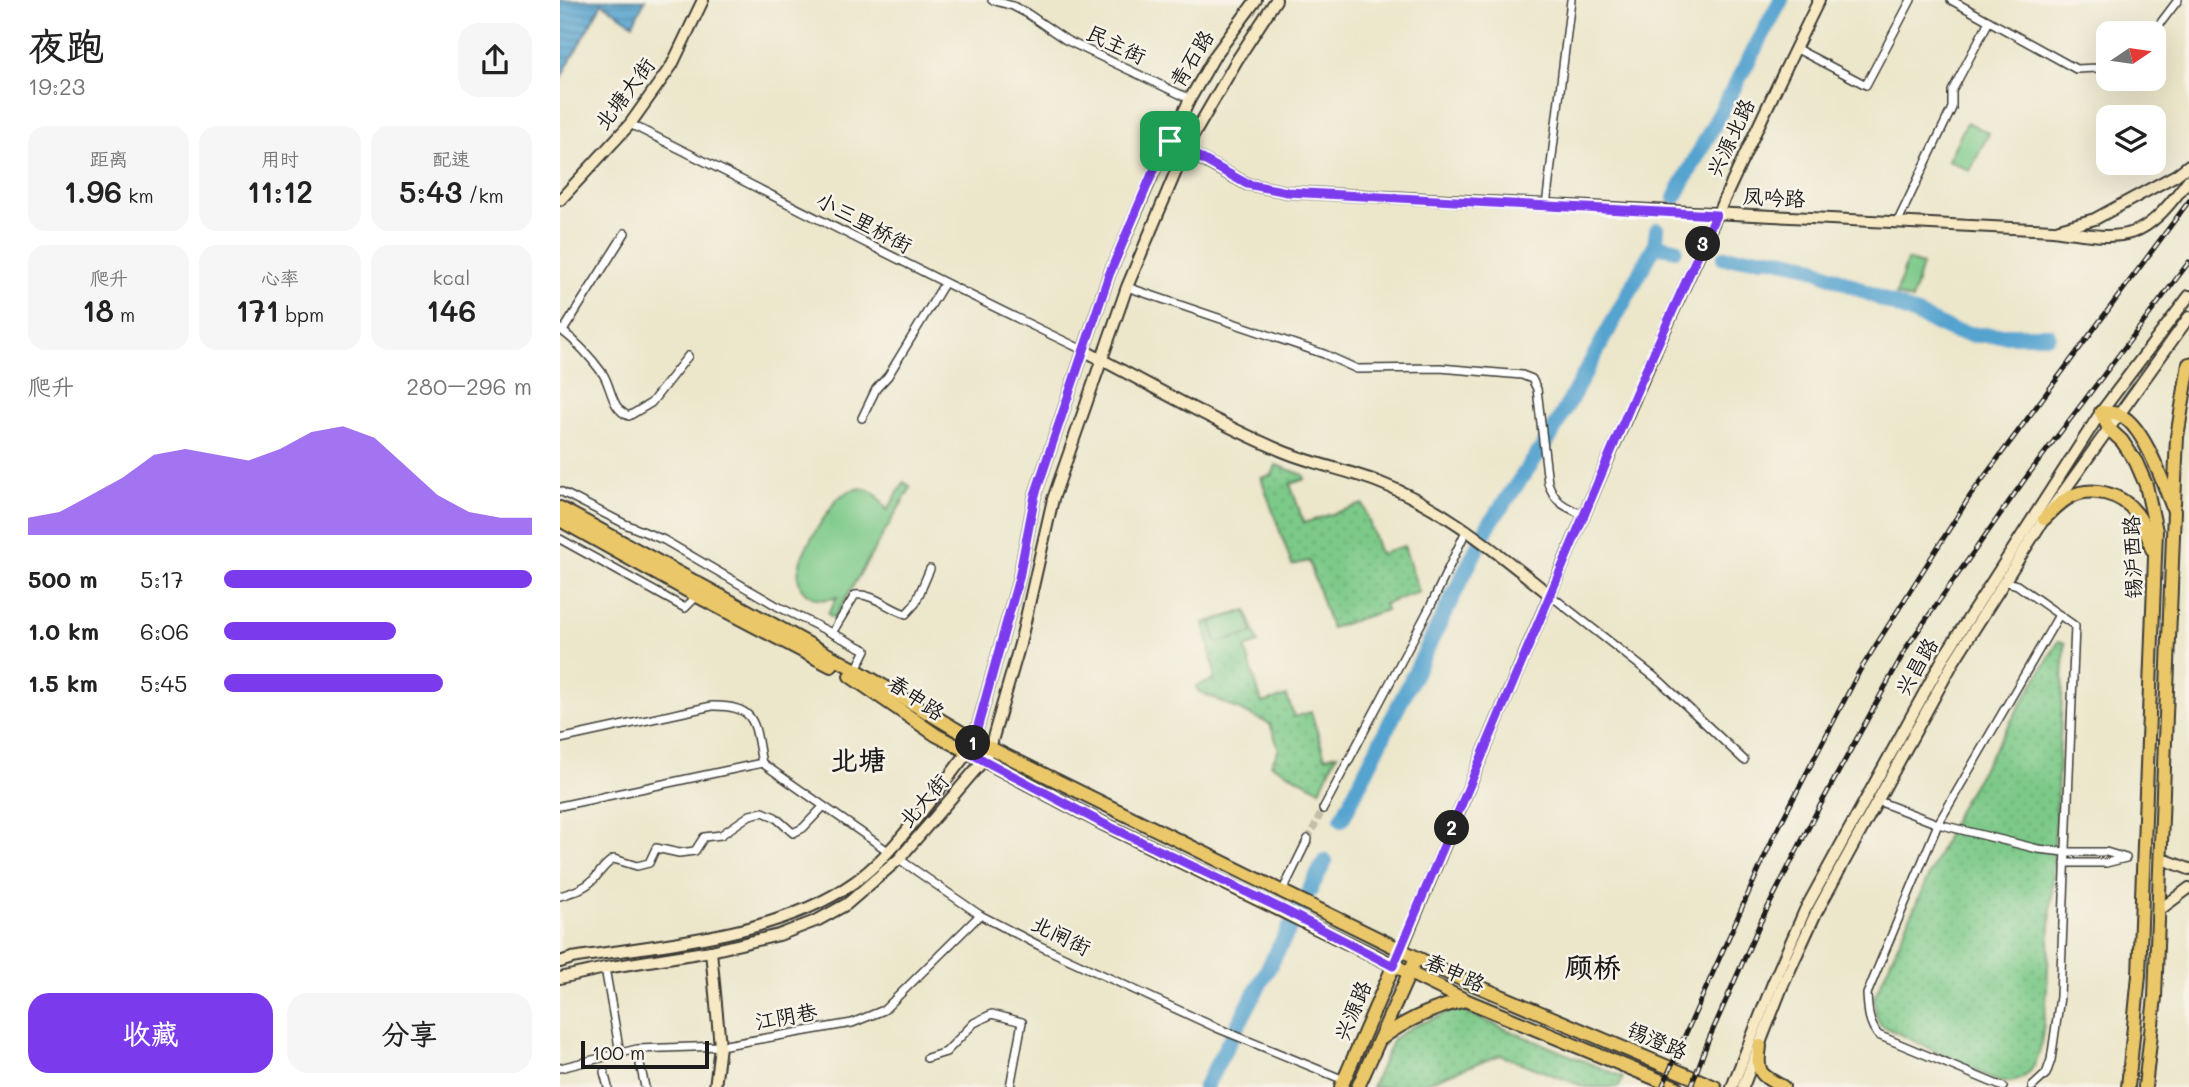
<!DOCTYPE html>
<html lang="zh">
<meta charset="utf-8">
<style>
:root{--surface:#fff;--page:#f6f6f6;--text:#222;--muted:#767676;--accent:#7c3aed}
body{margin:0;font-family:Mali,"LXGW WenKai TC",sans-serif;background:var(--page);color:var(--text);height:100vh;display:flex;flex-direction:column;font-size:26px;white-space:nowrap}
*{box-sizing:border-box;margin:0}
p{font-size:23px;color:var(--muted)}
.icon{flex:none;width:38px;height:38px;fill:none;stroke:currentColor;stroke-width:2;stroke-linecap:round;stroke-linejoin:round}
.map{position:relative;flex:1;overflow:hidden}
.side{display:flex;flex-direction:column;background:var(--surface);width:560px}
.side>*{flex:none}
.needle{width:46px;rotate:77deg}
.tools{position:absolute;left:1536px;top:21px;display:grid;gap:14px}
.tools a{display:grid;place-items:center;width:70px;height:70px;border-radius:14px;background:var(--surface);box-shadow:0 7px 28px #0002;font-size:35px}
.scale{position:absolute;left:21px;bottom:18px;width:128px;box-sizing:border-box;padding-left:7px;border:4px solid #1c1c1c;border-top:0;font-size:19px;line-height:24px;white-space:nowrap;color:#1c1c1c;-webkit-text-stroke:5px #f7f3e8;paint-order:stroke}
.pin{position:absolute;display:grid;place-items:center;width:60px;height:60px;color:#fff;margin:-30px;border-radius:14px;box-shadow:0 4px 10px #0006}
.km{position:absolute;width:35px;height:35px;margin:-18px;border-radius:50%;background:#222;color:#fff;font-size:19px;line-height:35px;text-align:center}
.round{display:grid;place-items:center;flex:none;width:74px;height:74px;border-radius:21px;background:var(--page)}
.head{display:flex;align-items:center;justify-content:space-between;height:119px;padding:0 28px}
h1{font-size:38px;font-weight:600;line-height:52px}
.stats{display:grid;grid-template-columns:repeat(3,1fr);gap:10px;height:119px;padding:7px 28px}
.stats div{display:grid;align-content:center;border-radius:18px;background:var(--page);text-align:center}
.stats b{font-size:30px;font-weight:600}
.stats small{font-size:19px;font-weight:400}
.stats p{font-size:19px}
.chart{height:196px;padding:14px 28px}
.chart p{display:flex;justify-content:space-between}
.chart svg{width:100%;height:126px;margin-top:7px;fill:var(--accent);opacity:.7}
.button{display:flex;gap:14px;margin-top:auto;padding:14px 28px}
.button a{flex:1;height:80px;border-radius:21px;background:var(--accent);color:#fff;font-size:28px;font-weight:600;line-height:80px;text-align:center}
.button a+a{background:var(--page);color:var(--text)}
ul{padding:0 28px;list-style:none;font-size:23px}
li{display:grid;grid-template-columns:112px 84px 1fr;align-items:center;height:52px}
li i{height:18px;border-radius:9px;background:var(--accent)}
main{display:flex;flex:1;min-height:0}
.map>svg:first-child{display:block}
</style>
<main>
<section class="side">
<div class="head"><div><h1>夜跑</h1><p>19:23</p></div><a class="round"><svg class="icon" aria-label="share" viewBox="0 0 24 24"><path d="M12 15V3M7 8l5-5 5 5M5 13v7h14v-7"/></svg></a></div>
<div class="stats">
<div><p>距离</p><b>1.96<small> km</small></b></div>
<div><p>用时</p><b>11:12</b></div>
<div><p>配速</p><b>5:43<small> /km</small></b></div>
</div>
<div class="stats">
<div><p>爬升</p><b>18<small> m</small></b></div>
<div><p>心率</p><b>171<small> bpm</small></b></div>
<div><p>kcal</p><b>146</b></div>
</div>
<div class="chart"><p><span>爬升</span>280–296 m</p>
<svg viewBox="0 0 160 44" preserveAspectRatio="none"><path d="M0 44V38L10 36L20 30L30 24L40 16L50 14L60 16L70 18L80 14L90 8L100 6L110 10L120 20L130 30L140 36L150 38L160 38V44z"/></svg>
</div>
<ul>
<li><b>500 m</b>5:17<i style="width:100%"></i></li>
<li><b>1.0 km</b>6:06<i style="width:56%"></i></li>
<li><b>1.5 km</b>5:45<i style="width:71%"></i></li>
</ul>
<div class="button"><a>收藏</a><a>分享</a></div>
</section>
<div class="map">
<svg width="1629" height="1087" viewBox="0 0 1629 1087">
<defs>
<pattern id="garden-dots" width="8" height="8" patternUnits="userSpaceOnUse" patternTransform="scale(1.75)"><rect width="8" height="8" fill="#7cc988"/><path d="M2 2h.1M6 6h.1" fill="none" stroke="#6bac75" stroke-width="1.8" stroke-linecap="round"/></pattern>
<pattern id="water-rules" width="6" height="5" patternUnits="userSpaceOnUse" patternTransform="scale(1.75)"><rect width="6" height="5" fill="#55a3cf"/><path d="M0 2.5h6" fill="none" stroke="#4684a7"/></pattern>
</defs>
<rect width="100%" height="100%" fill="#f7f3e8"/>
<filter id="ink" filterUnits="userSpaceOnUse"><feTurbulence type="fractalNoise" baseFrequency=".0143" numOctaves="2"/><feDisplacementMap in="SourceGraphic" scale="14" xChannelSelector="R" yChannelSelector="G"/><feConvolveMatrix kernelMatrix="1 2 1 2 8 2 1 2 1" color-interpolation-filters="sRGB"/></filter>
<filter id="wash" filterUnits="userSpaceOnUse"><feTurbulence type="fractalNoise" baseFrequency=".00686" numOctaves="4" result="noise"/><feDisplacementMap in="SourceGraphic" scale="28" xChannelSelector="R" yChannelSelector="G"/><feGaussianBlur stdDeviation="1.57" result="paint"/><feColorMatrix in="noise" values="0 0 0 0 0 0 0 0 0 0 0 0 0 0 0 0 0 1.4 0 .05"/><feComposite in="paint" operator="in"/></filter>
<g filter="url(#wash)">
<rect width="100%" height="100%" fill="#ece6ca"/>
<g fill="url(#garden-dots)" stroke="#4c7252" stroke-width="2">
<polygon points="716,465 744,475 745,479 730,484 744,523 803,504 820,554 844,546 859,592 824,604 826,610 771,628 749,561 732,565 701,478 712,475"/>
<polygon points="687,610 698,643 685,648 702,703 727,696 734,717 751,712 765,757 777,754 760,790 711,764 719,749 710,724 638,691 636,686 654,680 654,669 644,623"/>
<path d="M1499 641 1505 643 1486 1004C1481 1036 1485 1087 1438 1082L1321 1025 1316 1016 1314 998 1399 808Z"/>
<polygon points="897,1009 1063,1077 1059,1087 1025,1087 940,1055 854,1087 812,1087 833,1039 852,1027"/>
</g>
<g fill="#7cc988" stroke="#4c7252" stroke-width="2">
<polygon points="1407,122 1429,133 1410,171 1388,160"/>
<polygon points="1347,260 1362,265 1352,300 1336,295"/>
<path d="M344 482 351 487 274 618 268 614 277 597C266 601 256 601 246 593 221 572 263 521 276 500 297 482 315 485 327 511Z"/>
<polygon points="686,611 693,633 657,643 651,622"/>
</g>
<polygon fill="url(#water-rules)" stroke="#386076" stroke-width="2" points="0,0 85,0 73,24 42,3 0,79"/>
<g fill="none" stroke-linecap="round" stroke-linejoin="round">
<g stroke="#55a3cf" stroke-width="16">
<polyline points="1115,197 1221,0"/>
<polyline points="1095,245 1115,249"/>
<polyline points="1164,258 1211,258 1246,265 1393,331 1416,335 1488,335"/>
<polyline points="782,819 928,526 991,435 1095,245 1097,230"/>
<polyline points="645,1087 765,861"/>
</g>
</g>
</g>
<g filter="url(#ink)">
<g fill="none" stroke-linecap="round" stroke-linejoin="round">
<polyline stroke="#c2bea7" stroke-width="7" stroke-dasharray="7 3.5" stroke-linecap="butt" points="748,839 763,809"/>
<defs>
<g id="street">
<polyline points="432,0 453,6 468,14 506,40 630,99"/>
<polyline points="1391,0 1516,69 1537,68 1549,64"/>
<polyline points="1593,33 1618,0"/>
<polyline points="1235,48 1306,85 1351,0"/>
<path d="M70 124C221 199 371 278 523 350"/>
<polyline points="986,206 1011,0"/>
<polyline points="1337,223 1392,108 1392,91 1429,21"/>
<path d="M567 287 764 354 797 369 880 368 962 375 972 379 977 389 988 483C996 504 1004 506 1024 515"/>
<path d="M0 329C17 342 30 356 43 374 52 388 51 409 69 416L91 403 128 356"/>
<polyline points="3,331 65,233"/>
<polyline points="302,418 316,389 328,376 384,284"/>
<polyline points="0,491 65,524 104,540 217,606 306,650 296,670"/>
<polyline points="0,539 125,608 138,595"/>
<polyline points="1444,581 1457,585 1515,626 1500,997 1491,1060 1486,1074 1472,1087"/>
<polyline points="990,595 1101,682 1184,760"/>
<path d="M272 633 295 595C313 593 329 609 346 614L355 604 370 569"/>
<path d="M0 739 152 706C199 705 194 725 202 763"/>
<polyline points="1318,801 1378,824 1478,849 1505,852 1546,852 1566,858 1546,863 1505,863"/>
<polyline points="0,806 202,763 328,851"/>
<polyline points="763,809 871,605 907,529"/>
<polyline points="339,859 420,915 480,946 657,1028 784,1080"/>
<polyline points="722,892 748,839"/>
<path d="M0 896C11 893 24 889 33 880 40 873 44 864 54 859L77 866 89 863 96 848 119 853 135 851 144 837 161 835 190 815 203 812 215 817 233 833 243 828 263 807"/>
<polyline points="45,968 60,1053"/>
<polyline points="367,1058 386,1052 414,1023 432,1014 462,1022 450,1087"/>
<polyline points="80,1064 85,1087"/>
<polyline points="0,1068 77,1049 160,1046 292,1023 324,1010 420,915"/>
<polyline points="44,1072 48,1087"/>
<path d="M1443 1087 1318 1035C1308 1022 1308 1009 1307 994L1378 824 1499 615"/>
</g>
<g id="secondary">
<path d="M621 148 687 184 727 192 1493 230C1569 241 1582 243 1629 179"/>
<polyline points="0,200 70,124 112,65 143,0"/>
<polyline points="1499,229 1535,219 1616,175 1629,165"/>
<path d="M523 350C589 384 654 422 722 451 753 464 787 470 818 482 884 507 936 552 990 595"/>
<polyline points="1600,858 1629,869"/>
<polyline points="1598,911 1629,888"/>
<path d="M841 950C974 631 1106 311 1259 0"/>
<polyline points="151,951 160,1046 155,1087"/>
<path d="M0 962 12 958C101 944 218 936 293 883 335 854 375 793 408 752L414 740 459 578 475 495 549 275 599 160 610 141 630 99 654 57 696 0"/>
<polyline points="0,978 45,968 151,951 219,935 258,920 287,904 339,859 423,761 430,748 460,644 493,499 567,287 625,150 677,60 716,0"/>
<polyline points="1172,1087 1213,983 1245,910 1385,655 1541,412 1629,296"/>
<polyline points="1183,1087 1222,987 1255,915 1394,661 1484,519 1629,317"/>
</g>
<g id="primary">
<path d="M1541 412C1546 413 1553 412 1557 414 1583 421 1605 488 1614 511L1595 997 1585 1087"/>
<polyline points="1541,412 1549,429 1562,441 1576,462 1586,485 1596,531 1579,975 1568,1087"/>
<polyline points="1614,504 1617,437 1629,364"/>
<polyline points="0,508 296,670 414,740 894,976 1155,1087"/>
<path d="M1484 519C1492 511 1500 502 1510 497 1531 485 1562 494 1576 513 1584 523 1588 536 1592 549"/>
<polyline points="0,520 137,596 271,666"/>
<polyline points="290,676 376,735 542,823 905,1000 1116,1087"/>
<path d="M822 1038C847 1019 874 1008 905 1000"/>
<path d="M1200 1046C1196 1073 1200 1075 1223 1087"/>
<polyline points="781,1087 836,960"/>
<polyline points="798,1087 856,958"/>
</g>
</defs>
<use href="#street" stroke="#3b3a36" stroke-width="10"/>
<use href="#secondary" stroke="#3b3a36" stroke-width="14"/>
<use href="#primary" stroke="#3b3a36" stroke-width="16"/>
<use href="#street" stroke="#fff" stroke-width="7"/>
<use href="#secondary" stroke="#f7e9c3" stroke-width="10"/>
<use href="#primary" stroke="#eac769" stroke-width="12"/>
<defs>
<g id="rail">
<polyline points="1102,1087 1213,838 1299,672 1410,496 1629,201"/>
<polyline points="1131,1087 1148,1041 1201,921 1256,813 1348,645 1465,479 1629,262"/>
</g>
</defs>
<use href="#rail" stroke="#1c1c1c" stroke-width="5"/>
<use href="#rail" stroke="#f7f3e8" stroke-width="2.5" stroke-dasharray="8" stroke-linecap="butt"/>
</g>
</g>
<g fill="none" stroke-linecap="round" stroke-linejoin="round" filter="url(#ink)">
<defs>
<polygon id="route" points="610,141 687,184 727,192 1156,215 1077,390 833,966 724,910 542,823 408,752 414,740 459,578 475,495 549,275 592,174"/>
</defs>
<use href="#route" stroke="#fff" stroke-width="14"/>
<use href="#route" stroke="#7c3aed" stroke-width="9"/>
</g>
<g text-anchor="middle" stroke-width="5" stroke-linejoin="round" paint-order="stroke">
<g font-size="21" fill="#1c1c1c" stroke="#f7f3e8">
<text transform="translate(556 45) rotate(25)" y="7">民主街</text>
<text transform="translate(632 59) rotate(-58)" y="7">青石路</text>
<text transform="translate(65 94) rotate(-53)" y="7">北塘大街</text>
<text transform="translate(1171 138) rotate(-65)" y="7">兴源北路</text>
<text transform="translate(1214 198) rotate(3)" y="7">凤吟路</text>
<text transform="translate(304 223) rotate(28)" y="7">小三里桥街</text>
<text transform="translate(1573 557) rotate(-92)" y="7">锡沪西路</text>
<text transform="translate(1357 667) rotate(-60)" y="7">兴昌路</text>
<text transform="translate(356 698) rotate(34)" y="7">春申路</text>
<text transform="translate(364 801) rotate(-49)" y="7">北大街</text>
<text transform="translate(501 936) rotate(26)" y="7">北闸街</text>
<text transform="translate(895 973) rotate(24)" y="7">春申路</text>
<text transform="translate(793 1011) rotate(-67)" y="7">兴源路</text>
<text transform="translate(226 1017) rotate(-10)" y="7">江阴巷</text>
<text transform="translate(1097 1041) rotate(23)" y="7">锡澄路</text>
</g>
<g font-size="28" font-weight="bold" fill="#1c1c1c" stroke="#f7f3e8">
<text x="298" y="770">北塘</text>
<text x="1033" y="977">顾桥</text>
</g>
</g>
</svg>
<div class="tools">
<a><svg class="needle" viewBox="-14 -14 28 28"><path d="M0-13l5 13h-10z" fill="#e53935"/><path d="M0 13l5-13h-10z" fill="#767676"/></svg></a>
<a><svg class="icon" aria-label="layers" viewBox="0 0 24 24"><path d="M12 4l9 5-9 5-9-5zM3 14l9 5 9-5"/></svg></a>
</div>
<div class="scale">100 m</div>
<div class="pin" style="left:610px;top:141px;background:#1e9e55"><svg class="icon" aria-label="arrive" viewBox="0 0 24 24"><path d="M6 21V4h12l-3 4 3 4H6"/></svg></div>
<b class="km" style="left:413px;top:743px">1</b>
<b class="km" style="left:892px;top:828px">2</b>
<b class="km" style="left:1143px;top:244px">3</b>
</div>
</main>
